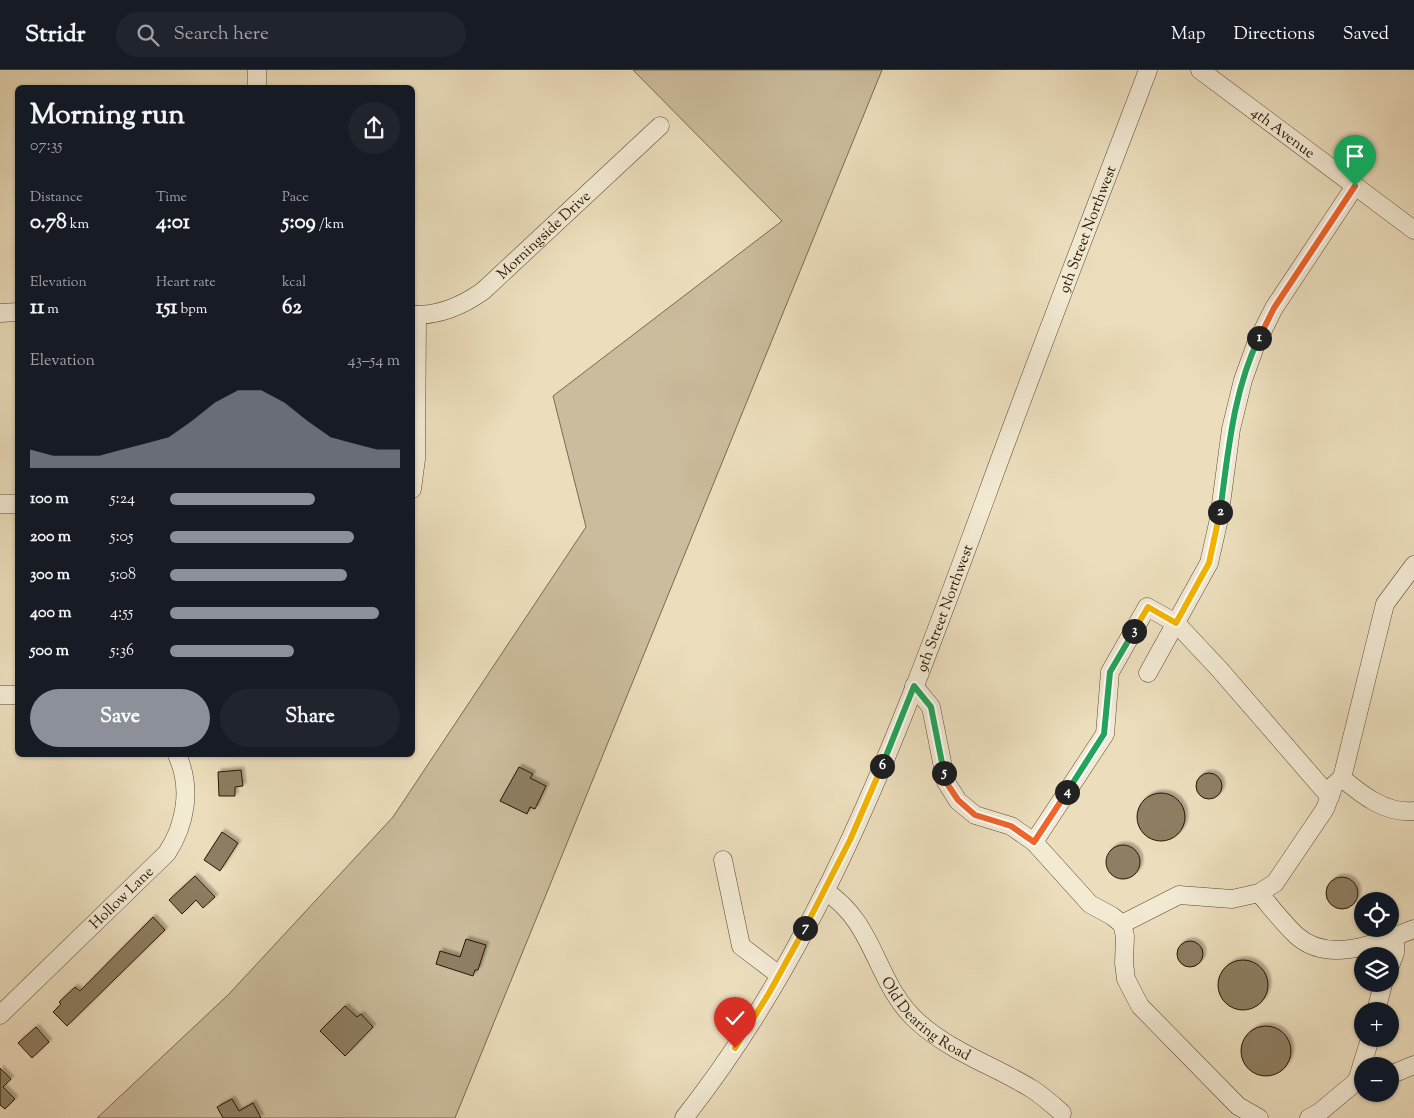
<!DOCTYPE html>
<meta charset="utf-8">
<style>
:root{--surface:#171b24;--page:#20242c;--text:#f1f3f6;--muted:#9ea1a6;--line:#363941;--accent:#8c9099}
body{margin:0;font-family:"Sorts Mill Goudy",serif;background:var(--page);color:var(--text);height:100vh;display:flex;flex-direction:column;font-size:19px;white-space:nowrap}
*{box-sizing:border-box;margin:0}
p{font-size:16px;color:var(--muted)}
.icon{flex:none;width:28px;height:28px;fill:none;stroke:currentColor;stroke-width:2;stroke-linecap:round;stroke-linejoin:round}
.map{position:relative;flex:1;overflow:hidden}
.drawer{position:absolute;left:15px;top:15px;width:400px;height:672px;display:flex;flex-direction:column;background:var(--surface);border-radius:8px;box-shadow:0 1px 4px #0004}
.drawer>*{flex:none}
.fabs{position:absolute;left:1354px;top:822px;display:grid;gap:10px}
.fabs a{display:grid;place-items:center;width:45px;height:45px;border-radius:50%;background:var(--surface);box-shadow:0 1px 4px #0004;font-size:25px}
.pin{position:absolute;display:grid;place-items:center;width:42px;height:42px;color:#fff;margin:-51px -21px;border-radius:50% 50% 50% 0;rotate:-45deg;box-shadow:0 0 5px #0007}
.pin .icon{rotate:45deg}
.km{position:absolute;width:25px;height:25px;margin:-12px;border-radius:50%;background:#222;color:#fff;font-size:14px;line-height:25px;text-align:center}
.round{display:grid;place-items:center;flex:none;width:52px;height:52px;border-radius:26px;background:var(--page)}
.summary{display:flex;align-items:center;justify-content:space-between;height:85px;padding:0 15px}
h1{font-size:28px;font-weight:700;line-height:38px}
.figures{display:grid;grid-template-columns:repeat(3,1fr);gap:8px;height:85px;padding:5px 15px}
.figures div{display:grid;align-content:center}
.figures b{font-size:21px;font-weight:700}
.figures small{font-size:14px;font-weight:400}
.figures p{font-size:14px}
.chart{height:140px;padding:10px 15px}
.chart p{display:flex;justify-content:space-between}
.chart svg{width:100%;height:90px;margin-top:5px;fill:var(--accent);opacity:.7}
.button{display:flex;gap:10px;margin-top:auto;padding:10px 15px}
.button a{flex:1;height:58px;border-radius:30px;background:var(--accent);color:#fff;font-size:20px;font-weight:700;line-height:58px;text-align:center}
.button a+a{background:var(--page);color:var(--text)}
ul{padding:0 15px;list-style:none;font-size:16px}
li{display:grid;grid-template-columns:80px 60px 1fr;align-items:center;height:38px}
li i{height:12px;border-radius:6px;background:var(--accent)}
header{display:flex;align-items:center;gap:30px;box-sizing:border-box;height:70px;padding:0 25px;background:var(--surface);border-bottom:1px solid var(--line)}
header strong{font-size:24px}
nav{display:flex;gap:28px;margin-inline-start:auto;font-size:18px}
.search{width:350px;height:45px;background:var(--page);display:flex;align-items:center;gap:12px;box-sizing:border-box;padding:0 18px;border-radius:28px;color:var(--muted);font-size:19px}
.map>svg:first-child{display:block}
</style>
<header>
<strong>Stridr</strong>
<div class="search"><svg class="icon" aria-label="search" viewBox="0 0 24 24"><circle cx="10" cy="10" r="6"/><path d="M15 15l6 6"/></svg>Search here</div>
<nav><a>Map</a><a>Directions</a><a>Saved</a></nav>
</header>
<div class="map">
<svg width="1414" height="1048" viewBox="0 0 1414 1048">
<defs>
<filter id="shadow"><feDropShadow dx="3" dy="-3" stdDeviation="1" flood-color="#0004"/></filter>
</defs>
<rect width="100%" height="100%" fill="#ecdebd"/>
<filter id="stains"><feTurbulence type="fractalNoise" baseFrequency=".004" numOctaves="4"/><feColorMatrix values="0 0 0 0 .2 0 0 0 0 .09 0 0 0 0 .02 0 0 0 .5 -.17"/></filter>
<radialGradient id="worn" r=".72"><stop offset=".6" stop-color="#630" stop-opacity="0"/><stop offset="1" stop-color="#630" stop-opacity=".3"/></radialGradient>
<polygon fill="#cbbc9d" stroke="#7a6a4f" points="633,0 882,0 455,1048 97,1048 229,924 393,747 586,457 553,326 782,151"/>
<g fill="#8e7e63" stroke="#281701" filter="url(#shadow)">
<polygon points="519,697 533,704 530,708 546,716 535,739 530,737 527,744 500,731"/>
<polygon points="241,700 243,716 235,717 235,726 219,726 218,702"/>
<circle cx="1209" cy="716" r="13"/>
<circle cx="1161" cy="747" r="24"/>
<polygon points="222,762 238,773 220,801 204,790"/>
<circle cx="1123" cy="792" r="17"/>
<polygon points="195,806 215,827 203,838 196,830 182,844 169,830"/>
<circle cx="1342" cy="823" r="16"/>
<polygon points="153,847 165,860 67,956 53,942 61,934 59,932 75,917 80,921"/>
<polygon points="466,869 486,875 478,900 475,900 473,906 436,894 440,881 460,887"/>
<circle cx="1190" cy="884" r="13"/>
<circle cx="1243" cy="915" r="25"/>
<polygon points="345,936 357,947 361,944 373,957 345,986 320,961"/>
<circle cx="1266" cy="981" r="25"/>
<polygon points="36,957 49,972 32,988 18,973"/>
<polygon points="0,998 11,1009 3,1017 15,1029 5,1039 0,1035"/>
<polygon points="232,1029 239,1041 253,1033 261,1048 223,1048 217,1037"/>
</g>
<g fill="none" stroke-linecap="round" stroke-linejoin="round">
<defs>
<g id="minor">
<path id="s1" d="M1200 0 1414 160"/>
<polyline points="257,18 257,0"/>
<polyline points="0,243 18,242"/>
<path id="s2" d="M412 245C439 246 462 236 483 221L660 56"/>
<polyline points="412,419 416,389 417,245"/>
<polyline points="0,434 18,434"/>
<polyline points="1148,603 1209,493 1219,449 1231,359 1243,310 1256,274 1274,238 1355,116"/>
<polyline points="914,616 931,637 946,712 958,731 975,745 1011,756 1034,772"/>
<polyline points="0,625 18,625"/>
<path d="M1342 708C1362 725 1386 744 1414 741"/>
<polyline points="723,790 741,876 779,905"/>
<path id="s3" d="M825 821C876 853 875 914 918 952 951 982 995 996 1032 1019 1043 1026 1053 1035 1062 1043"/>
<path d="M1259 823C1271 837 1283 853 1297 866 1330 895 1379 872 1414 859"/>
<polyline points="1122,854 1179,825 1232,829 1259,823 1275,813 1325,739 1334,715 1342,708 1385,534 1414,495"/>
<polyline points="1390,896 1395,883 1395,866"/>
<polyline points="1376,941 1383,914"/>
<path id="s4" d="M0 945 167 783C186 754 192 717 177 685"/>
<polyline points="1390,1005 1414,995"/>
<polyline points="1357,1011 1370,969"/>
<path id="s5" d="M684 1048C828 866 906 642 986 427 1038 284 1094 142 1148 0"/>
<polyline points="1259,1048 1238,1036 1140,936 1126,909 1124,893 1125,866 1122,854 1112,846 1090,834 1034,772 1105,664 1110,602 1147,537 1176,553 1220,600 1330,727"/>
<polyline points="1309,1048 1320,1042 1357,1011 1362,1010"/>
</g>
</defs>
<use href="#minor" stroke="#594930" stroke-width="19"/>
<use href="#minor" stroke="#f3ead4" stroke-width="18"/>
</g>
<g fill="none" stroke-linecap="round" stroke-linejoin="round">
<defs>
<polyline id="split-1" points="1259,268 1274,238 1355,116"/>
<path id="split-2" d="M1220 442C1228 384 1233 321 1259 268"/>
<polyline id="split-3" points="1134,561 1148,537 1176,553 1209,493 1220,442"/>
<polyline id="split-4" points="1067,722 1104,664 1110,602 1134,561"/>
<polyline id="split-5" points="944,703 946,712 958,730 975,745 1011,756 1034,772 1067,722"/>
<polyline id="split-6" points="882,696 914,616 931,637 944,703"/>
<polyline id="split-7" points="805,858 850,770 882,696"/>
<polyline id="split-8" points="735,978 769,923 805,858"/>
</defs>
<use href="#split-1" stroke="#fff" stroke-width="10"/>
<use href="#split-2" stroke="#fff" stroke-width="10"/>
<use href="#split-3" stroke="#fff" stroke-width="10"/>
<use href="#split-4" stroke="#fff" stroke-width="10"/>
<use href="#split-5" stroke="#fff" stroke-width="10"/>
<use href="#split-6" stroke="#fff" stroke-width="10"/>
<use href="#split-7" stroke="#fff" stroke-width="10"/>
<use href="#split-8" stroke="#fff" stroke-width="10"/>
<use href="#split-1" stroke="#f0652b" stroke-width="6"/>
<use href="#split-2" stroke="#22a559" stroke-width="6"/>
<use href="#split-3" stroke="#f5b400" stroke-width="6"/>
<use href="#split-4" stroke="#22a559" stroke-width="6"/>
<use href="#split-5" stroke="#f0652b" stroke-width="6"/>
<use href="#split-6" stroke="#22a559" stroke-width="6"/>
<use href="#split-7" stroke="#f5b400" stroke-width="6"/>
<use href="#split-8" stroke="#f5b400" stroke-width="6"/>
</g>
<g text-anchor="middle" stroke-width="5" stroke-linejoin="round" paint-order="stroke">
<g font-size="15" fill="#281701" stroke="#f3ead4">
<text dy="5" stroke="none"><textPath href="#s1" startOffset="104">4th Avenue</textPath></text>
<text dy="5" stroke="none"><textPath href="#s5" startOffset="980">9th Street Northwest</textPath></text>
<text dy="5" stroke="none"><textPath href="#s2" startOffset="159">Morningside Drive</textPath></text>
<text dy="5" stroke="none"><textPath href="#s5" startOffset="575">9th Street Northwest</textPath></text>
<text dy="5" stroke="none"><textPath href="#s4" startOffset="169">Hollow Lane</textPath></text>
<text dy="5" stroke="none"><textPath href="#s3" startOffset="166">Old Dearing Road</textPath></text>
</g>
</g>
<rect width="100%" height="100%" filter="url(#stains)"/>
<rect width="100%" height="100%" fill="url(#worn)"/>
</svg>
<div class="fabs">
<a><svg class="icon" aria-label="locate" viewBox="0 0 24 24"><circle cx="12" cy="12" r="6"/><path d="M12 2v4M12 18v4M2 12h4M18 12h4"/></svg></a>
<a><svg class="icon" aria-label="layers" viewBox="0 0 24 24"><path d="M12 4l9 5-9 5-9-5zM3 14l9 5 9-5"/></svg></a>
<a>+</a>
<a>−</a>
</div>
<div class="pin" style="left:1355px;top:116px;background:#1e9e55"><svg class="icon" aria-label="arrive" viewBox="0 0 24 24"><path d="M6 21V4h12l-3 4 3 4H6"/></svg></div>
<div class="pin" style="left:735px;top:978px;background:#d93025"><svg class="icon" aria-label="check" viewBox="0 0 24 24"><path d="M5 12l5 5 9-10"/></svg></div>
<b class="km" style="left:1259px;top:268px">1</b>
<b class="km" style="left:1220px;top:442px">2</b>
<b class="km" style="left:1134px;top:561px">3</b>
<b class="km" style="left:1067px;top:722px">4</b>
<b class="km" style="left:944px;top:703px">5</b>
<b class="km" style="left:882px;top:696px">6</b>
<b class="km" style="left:805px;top:858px">7</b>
<section class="drawer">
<div class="summary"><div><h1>Morning run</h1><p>07:35</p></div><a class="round"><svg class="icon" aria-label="share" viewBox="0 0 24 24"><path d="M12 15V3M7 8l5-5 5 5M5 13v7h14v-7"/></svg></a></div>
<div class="figures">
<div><p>Distance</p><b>0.78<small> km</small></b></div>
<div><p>Time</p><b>4:01</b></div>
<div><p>Pace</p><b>5:09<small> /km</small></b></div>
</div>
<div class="figures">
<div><p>Elevation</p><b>11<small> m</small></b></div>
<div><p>Heart rate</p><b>151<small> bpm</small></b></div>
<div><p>kcal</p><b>62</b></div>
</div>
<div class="chart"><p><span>Elevation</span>43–54 m</p>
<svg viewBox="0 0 160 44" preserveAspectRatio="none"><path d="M0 44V35L10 38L20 38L30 38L40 35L50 32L60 29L70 21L80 12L90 6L100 6L110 12L120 21L130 29L140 32L150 35L160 35V44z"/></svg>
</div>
<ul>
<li><b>100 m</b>5:24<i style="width:63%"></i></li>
<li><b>200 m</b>5:05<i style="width:80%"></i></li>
<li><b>300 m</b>5:08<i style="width:77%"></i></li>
<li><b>400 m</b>4:55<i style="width:91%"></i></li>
<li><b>500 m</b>5:36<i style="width:54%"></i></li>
</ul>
<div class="button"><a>Save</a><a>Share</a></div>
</section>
</div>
